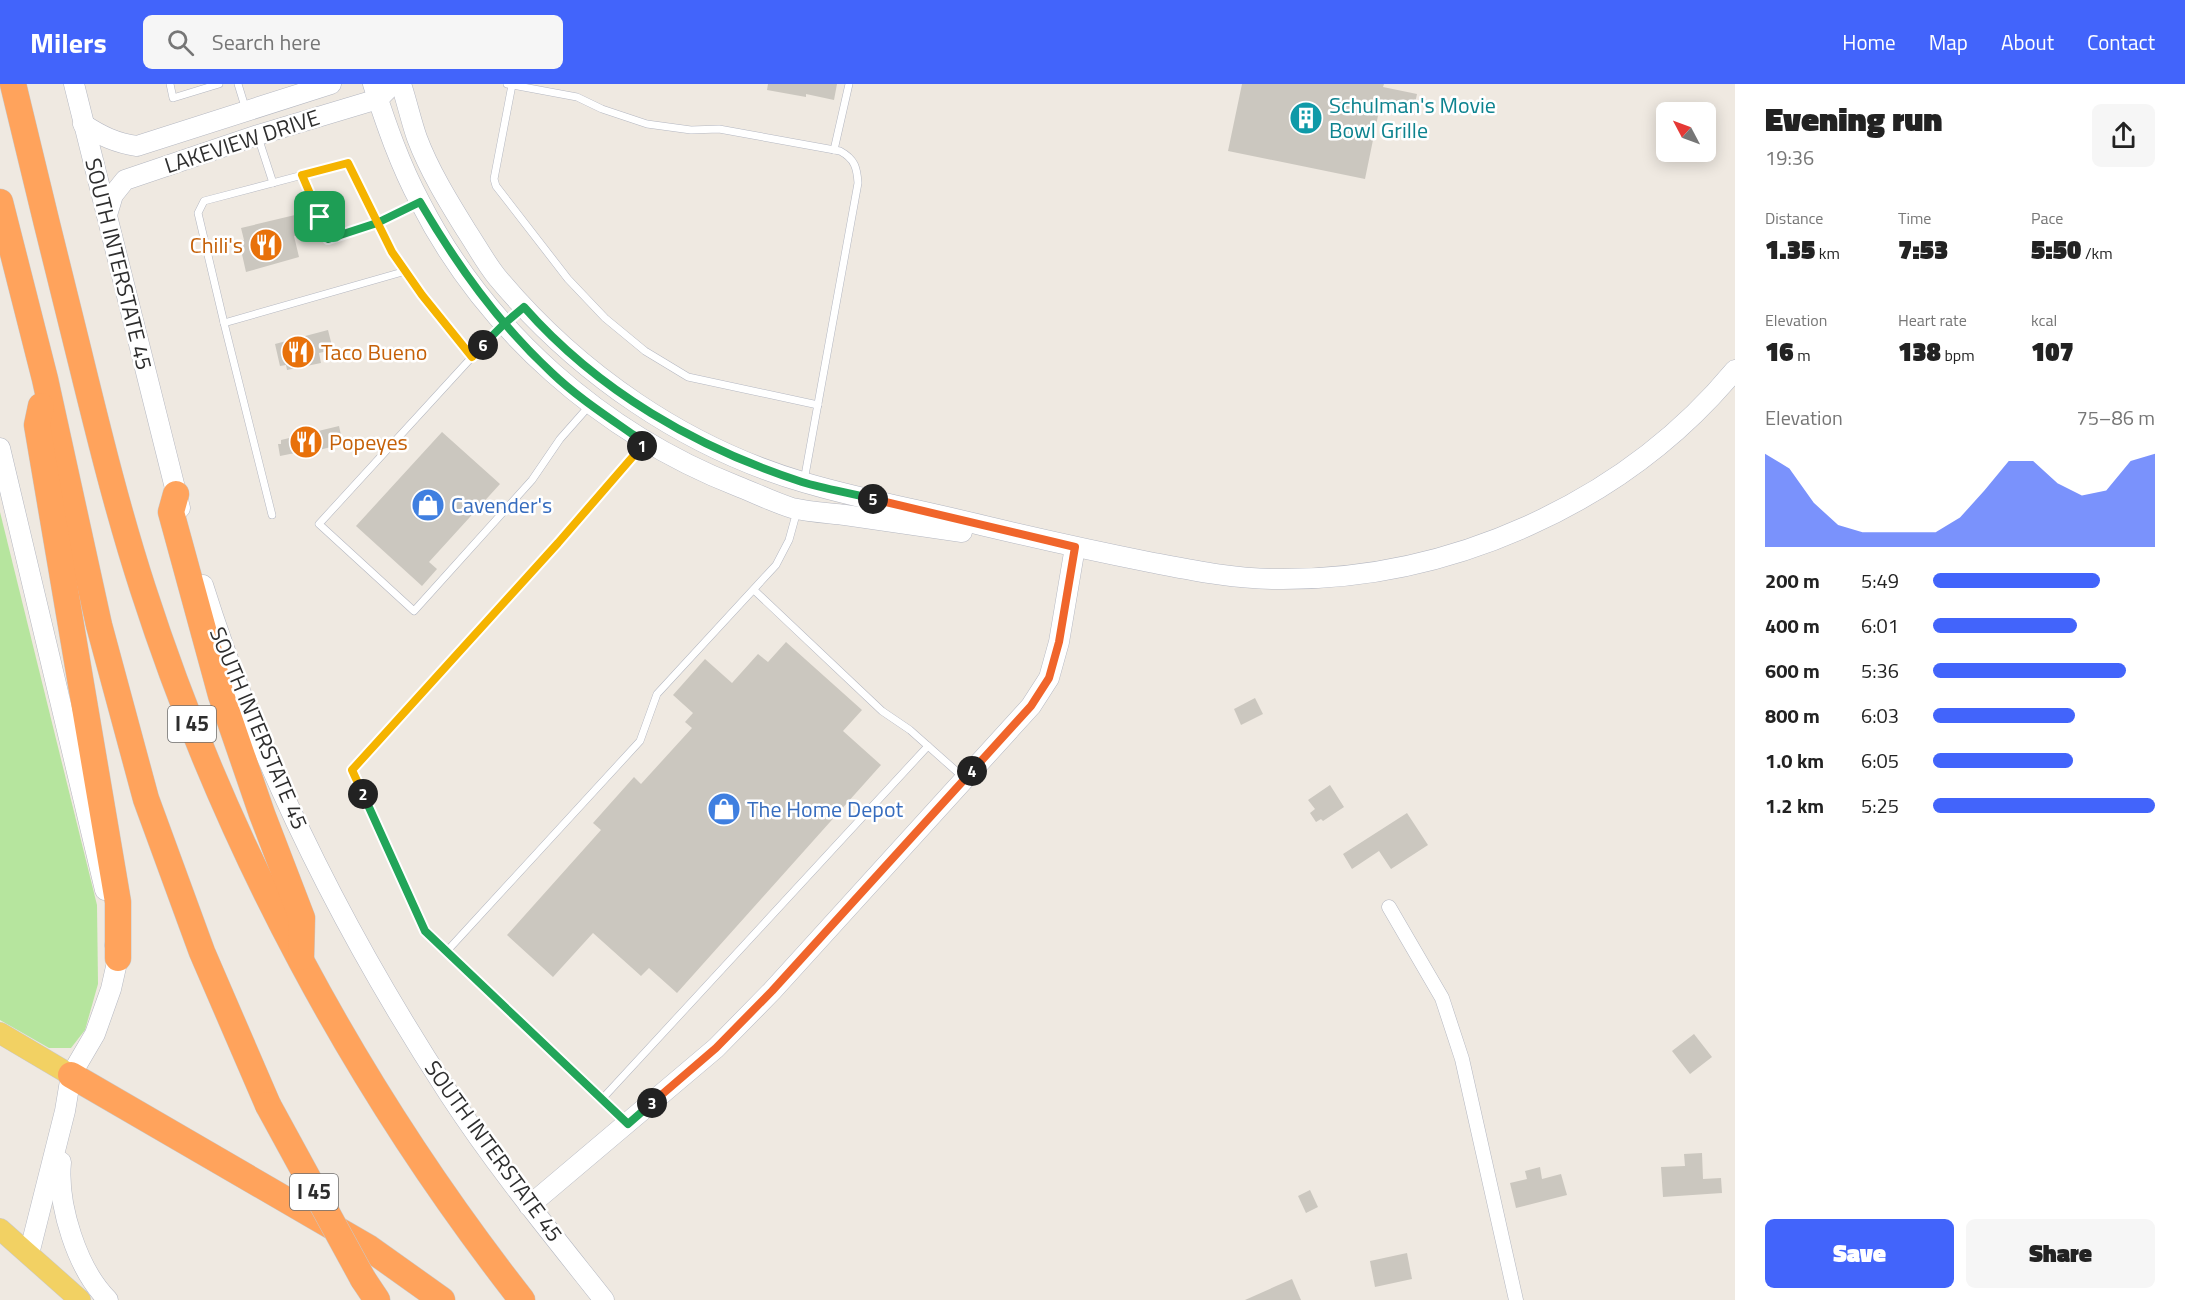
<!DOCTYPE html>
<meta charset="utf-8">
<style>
:root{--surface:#fff;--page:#f6f6f6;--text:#222;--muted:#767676;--accent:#4264fb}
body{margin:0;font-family:"Titillium Web",sans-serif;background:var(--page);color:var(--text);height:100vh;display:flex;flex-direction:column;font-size:22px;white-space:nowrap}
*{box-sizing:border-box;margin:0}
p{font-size:20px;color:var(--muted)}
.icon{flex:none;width:33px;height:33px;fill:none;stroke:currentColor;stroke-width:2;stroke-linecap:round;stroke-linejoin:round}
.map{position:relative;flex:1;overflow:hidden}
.panel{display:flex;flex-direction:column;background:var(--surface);width:450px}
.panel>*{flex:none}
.needle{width:39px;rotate:311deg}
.tools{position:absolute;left:1656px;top:18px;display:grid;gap:12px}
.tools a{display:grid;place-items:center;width:60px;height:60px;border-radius:9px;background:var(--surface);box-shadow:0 3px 15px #0003;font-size:30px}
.pin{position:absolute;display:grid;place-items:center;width:51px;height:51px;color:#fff;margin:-26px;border-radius:12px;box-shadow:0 3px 9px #0006}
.km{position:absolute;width:30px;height:30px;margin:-15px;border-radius:50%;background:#222;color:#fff;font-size:16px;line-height:30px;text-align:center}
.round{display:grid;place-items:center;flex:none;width:63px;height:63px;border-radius:9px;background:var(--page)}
.headline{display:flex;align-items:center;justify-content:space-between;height:102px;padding:0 30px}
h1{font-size:33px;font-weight:800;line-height:45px}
.stats{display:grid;grid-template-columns:repeat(3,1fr);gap:9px;height:102px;padding:6px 30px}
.stats div{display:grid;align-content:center}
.stats b{font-size:26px;font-weight:800}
.stats small{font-size:16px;font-weight:400}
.stats p{font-size:16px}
.chart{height:168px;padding:12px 30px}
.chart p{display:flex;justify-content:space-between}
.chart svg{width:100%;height:108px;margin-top:6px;fill:var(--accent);opacity:.7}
.button{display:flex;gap:12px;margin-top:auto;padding:12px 30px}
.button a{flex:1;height:69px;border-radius:9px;background:var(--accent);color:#fff;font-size:24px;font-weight:800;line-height:69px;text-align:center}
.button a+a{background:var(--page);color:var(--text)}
ul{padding:0 30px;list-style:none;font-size:20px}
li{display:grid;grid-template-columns:96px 72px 1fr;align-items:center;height:45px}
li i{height:15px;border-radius:8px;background:var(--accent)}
header{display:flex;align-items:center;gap:36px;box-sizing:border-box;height:84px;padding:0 30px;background:var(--accent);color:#fff}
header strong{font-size:28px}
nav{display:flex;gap:33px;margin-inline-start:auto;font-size:21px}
.search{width:420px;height:54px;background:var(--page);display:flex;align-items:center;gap:15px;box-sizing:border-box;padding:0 21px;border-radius:9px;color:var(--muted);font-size:22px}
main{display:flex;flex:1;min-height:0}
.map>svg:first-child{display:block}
</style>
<header>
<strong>Milers</strong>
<div class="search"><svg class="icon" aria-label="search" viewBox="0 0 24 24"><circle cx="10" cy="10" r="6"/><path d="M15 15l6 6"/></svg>Search here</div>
<nav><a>Home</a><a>Map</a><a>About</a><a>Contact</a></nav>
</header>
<main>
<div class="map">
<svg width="1735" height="1216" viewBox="0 0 1735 1216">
<rect width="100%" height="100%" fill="#efe9e1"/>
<polygon fill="#b6e59e" points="0,428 97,821 98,900 85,946 71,964 49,964 0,936"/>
<g fill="#cbc7bf">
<polygon points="768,0 837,0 834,16 806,10 806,13 767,6"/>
<polygon points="1242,0 1384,0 1383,3 1417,10 1414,24 1381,17 1365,95 1228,67"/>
<polygon points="295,131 300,150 294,152 299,173 246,188 239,157 244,156 241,144"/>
<polygon points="328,246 333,266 319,269 321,279 287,286 286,281 280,282 275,260"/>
<polygon points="339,342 343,360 311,368 310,366 280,372 278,360 281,360 281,356"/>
<polygon points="442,348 500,400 429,478 437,485 422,502 356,442"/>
<polygon points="786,558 862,626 843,647 881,681 677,909 649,884 641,892 593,849 553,893 507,851 601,746 593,739 634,693 641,700 692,644 685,638 693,629 673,611 705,575 732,599 758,570 768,578"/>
<polygon points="1255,614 1263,630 1241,641 1234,625"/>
<polygon points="1330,701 1344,723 1323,737 1321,735 1316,738 1310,729 1315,725 1308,716"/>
<polygon points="1407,729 1428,761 1391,785 1379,767 1352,785 1343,770"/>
<polygon points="1694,950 1712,973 1690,990 1672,967"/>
<polygon points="1702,1069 1703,1095 1721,1094 1722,1109 1663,1113 1661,1083 1685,1082 1684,1070"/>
<polygon points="1540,1083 1542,1095 1561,1090 1567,1111 1516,1124 1510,1099 1527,1095 1525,1087"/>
<polygon points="1310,1106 1318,1123 1306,1129 1298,1112"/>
<polygon points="1407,1169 1412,1195 1375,1203 1370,1177"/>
<polygon points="1292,1195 1301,1216 1245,1216"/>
</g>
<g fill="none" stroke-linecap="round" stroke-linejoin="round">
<defs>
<g id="lane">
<polyline points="170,0 173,14 219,0"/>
<polyline points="238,0 246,26"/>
<path d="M507 0 577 13 602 25 647 40 691 46 719 45 840 67C855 75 857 84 858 99L804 397"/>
<polyline points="512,1 494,95 496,102 568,195 605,234 645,267 688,293 818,321"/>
<polyline points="258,53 273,99"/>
<polyline points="834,66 849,0"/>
<polyline points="302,91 328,155 377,139 418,119"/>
<polyline points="224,239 198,129 204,117 348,79 392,168 422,211 472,273"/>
<polyline points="503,241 472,273 319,440 414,527 532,396 560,355 590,321"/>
<polyline points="272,431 224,239 406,187"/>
<polyline points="754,506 882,627 910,646 964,694"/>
<polyline points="447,867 640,657 657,610 776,481 789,456 797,427"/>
<polyline points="602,1015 928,662"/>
<polyline points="626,1038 425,847 352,686 590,423 646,358"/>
</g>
<polyline id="street" points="1389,823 1442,914 1462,975 1516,1216"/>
<g id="secondary">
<polyline points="74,0 180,424"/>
<path d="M373 0C386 40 400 81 420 118 486 247 602 349 737 402 755 409 773 418 792 424 809 428 828 429 845 431 884 437 923 442 962 448"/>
<path d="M401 0C407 18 411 37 417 54 429 86 448 117 466 146 476 161 485 178 497 193 577 289 685 364 806 399 864 416 925 427 985 442 1040 455 1094 467 1149 478 1191 486 1233 495 1276 495 1449 497 1624 420 1735 286"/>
<path d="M83 40C101 52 116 59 137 62L331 0"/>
<polyline points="107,131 113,111 125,96 258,51 378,15 387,6"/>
<polyline points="0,364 105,806"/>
<path d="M203 501C259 680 346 852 449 1010 496 1082 551 1149 604 1216"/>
<path d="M61 1078C57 1121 77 1185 108 1216"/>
<polyline points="529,1122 716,964 772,907 1031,622 1049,594 1059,558 1075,463"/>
<polyline points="29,1170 65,1027 71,991 95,950 111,905 118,874 115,861"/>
</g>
<g id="primary">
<polyline points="0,949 71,991"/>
<polyline points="0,1145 80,1216"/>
</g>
<g id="highway">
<path d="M13 0C33 84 54 169 75 253 96 338 116 422 143 505 226 762 356 1004 522 1216"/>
<polyline points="0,118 45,295 99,541 146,715 202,868 268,1021"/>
<polyline points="41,322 37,341 118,818 118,874"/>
<polyline points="176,410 171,428 221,611 262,730 302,834 301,873"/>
<polyline points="71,991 369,1164 442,1216"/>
<polyline points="363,1195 377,1216"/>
</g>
</defs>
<use href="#lane" stroke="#b4b7c1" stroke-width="8"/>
<use href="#street" stroke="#b4b7c1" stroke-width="15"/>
<use href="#secondary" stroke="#b4b7c1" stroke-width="21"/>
<use href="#primary" stroke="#c9c9c9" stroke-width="22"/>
<use href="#highway" stroke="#c9c9c9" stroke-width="27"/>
<use href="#lane" stroke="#fff" stroke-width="7"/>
<use href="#street" stroke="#fff" stroke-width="14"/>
<use href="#secondary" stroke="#fff" stroke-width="20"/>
<use href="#primary" stroke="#f2d163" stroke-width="21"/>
<use href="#highway" stroke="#ffa35c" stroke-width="26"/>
<defs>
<polyline id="highway-bridge" points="268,1021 363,1195"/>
</defs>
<use href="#highway-bridge" stroke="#c9c9c9" stroke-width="27" stroke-linecap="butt"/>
<use href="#highway-bridge" stroke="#ffa35c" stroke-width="26"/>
</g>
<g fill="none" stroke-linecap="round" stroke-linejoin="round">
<defs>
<path id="split-1" d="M320 133 328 155 377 139 420 118C457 181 498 239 552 289 576 312 605 331 632 350L646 358 642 362"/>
<polyline id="split-2" points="363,710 352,686 558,459 642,362"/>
<polyline id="split-3" points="363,710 425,847 628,1040 652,1019"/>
<polyline id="split-4" points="652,1019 716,964 772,907 972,687"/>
<polyline id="split-5" points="873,415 1075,463 1059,558 1049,594 1031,622 972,687"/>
<path id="split-6" d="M483 261 504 240 524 223C598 307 697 364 802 398 825 405 850 409 873 415"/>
<polyline id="split-7" points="320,133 302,91 348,79 392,168 422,211 472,273 483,261"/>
</defs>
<use href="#split-1" stroke="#fff" stroke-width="12"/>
<use href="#split-2" stroke="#fff" stroke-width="12"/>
<use href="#split-3" stroke="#fff" stroke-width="12"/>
<use href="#split-4" stroke="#fff" stroke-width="12"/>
<use href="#split-5" stroke="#fff" stroke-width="12"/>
<use href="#split-6" stroke="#fff" stroke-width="12"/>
<use href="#split-7" stroke="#fff" stroke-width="12"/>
<use href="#split-1" stroke="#22a559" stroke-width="8"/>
<use href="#split-2" stroke="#f5b400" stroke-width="8"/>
<use href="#split-3" stroke="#22a559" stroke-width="8"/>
<use href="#split-4" stroke="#f0652b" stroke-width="8"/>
<use href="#split-5" stroke="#f0652b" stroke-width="8"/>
<use href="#split-6" stroke="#22a559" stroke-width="8"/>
<use href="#split-7" stroke="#f5b400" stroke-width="8"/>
</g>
<defs>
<symbol id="building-disc" viewBox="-11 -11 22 22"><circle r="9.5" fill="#0f9aa8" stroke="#fff"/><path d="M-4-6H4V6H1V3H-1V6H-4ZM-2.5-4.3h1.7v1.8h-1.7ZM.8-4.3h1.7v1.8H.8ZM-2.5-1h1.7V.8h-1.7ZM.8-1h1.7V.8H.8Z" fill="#fff"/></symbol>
<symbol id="restaurant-disc" viewBox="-11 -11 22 22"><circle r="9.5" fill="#e8710a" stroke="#fff"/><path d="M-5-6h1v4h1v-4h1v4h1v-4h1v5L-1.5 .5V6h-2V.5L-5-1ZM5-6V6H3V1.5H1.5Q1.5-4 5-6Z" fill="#fff"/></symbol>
<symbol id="shop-disc" viewBox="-11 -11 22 22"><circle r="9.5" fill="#3f7fe0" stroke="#fff"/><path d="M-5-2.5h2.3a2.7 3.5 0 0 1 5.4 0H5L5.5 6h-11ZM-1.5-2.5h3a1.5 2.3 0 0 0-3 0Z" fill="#fff"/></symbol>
</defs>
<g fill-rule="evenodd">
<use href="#building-disc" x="1287" y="15" width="38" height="38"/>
<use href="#restaurant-disc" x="247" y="142" width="38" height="38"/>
<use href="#restaurant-disc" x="279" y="249" width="38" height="38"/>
<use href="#restaurant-disc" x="287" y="339" width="38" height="38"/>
<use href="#shop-disc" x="409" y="402" width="38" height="38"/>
<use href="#shop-disc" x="705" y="706" width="38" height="38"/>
</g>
<g text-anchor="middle" stroke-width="5" stroke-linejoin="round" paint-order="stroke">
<g fill="#fff" stroke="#6d6d6d" stroke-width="1.5">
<rect x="168" y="622" width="48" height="36" rx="4.5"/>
<rect x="290" y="1090" width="48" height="36" rx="4.5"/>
</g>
<g font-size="21" font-weight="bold" fill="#2e2e2e">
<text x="192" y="647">I 45</text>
<text x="314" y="1115">I 45</text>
</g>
<g font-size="22" fill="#0d838f" stroke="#fff" text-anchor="start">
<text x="1329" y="29">Schulman's Movie<tspan x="1329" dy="25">Bowl Grille</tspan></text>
</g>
<g font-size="22" fill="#2e2e2e" stroke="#fff">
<text transform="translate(242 57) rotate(-18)" y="8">LAKEVIEW DRIVE</text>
<text transform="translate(119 180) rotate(76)" y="8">SOUTH INTERSTATE 45</text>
<text transform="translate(259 644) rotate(67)" y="8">SOUTH INTERSTATE 45</text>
<text transform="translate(494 1067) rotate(54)" y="8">SOUTH INTERSTATE 45</text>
</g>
<g font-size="22" fill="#c56008" stroke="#fff" text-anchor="start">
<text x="243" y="169" text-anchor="end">Chili's</text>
<text x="321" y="276">Taco Bueno</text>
<text x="329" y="366">Popeyes</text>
</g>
<g font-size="22" fill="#366cbe" stroke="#fff" text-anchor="start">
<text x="451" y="429">Cavender's</text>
<text x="747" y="733">The Home Depot</text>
</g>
</g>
</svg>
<div class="tools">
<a><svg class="needle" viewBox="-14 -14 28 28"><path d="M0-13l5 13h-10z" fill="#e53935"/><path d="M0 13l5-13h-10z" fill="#767676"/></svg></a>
</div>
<div class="pin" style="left:320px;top:133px;background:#1e9e55"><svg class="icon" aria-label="arrive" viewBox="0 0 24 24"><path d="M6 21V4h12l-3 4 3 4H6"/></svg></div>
<b class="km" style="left:642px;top:362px">1</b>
<b class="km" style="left:363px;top:710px">2</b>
<b class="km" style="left:652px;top:1019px">3</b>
<b class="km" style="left:972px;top:687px">4</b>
<b class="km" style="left:873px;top:415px">5</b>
<b class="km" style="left:483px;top:261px">6</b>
</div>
<section class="panel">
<div class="headline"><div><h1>Evening run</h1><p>19:36</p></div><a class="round"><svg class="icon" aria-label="share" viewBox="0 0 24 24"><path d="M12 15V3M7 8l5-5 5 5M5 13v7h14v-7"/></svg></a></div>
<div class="stats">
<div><p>Distance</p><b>1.35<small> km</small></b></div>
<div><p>Time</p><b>7:53</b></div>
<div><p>Pace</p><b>5:50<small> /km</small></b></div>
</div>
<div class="stats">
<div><p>Elevation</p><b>16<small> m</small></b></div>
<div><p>Heart rate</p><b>138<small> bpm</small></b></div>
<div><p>kcal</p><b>107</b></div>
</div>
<div class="chart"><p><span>Elevation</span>75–86 m</p>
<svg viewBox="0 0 160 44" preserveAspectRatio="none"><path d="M0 44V6L10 12L20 26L30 35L40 38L50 38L60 38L70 38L80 32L90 21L100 9L110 9L120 18L130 23L140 21L150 9L160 6V44z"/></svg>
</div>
<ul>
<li><b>200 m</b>5:49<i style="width:75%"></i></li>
<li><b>400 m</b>6:01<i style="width:65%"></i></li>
<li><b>600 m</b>5:36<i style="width:87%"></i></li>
<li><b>800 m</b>6:03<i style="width:64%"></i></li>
<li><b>1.0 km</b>6:05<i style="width:63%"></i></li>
<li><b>1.2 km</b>5:25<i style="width:100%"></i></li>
</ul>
<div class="button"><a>Save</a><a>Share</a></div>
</section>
</main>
